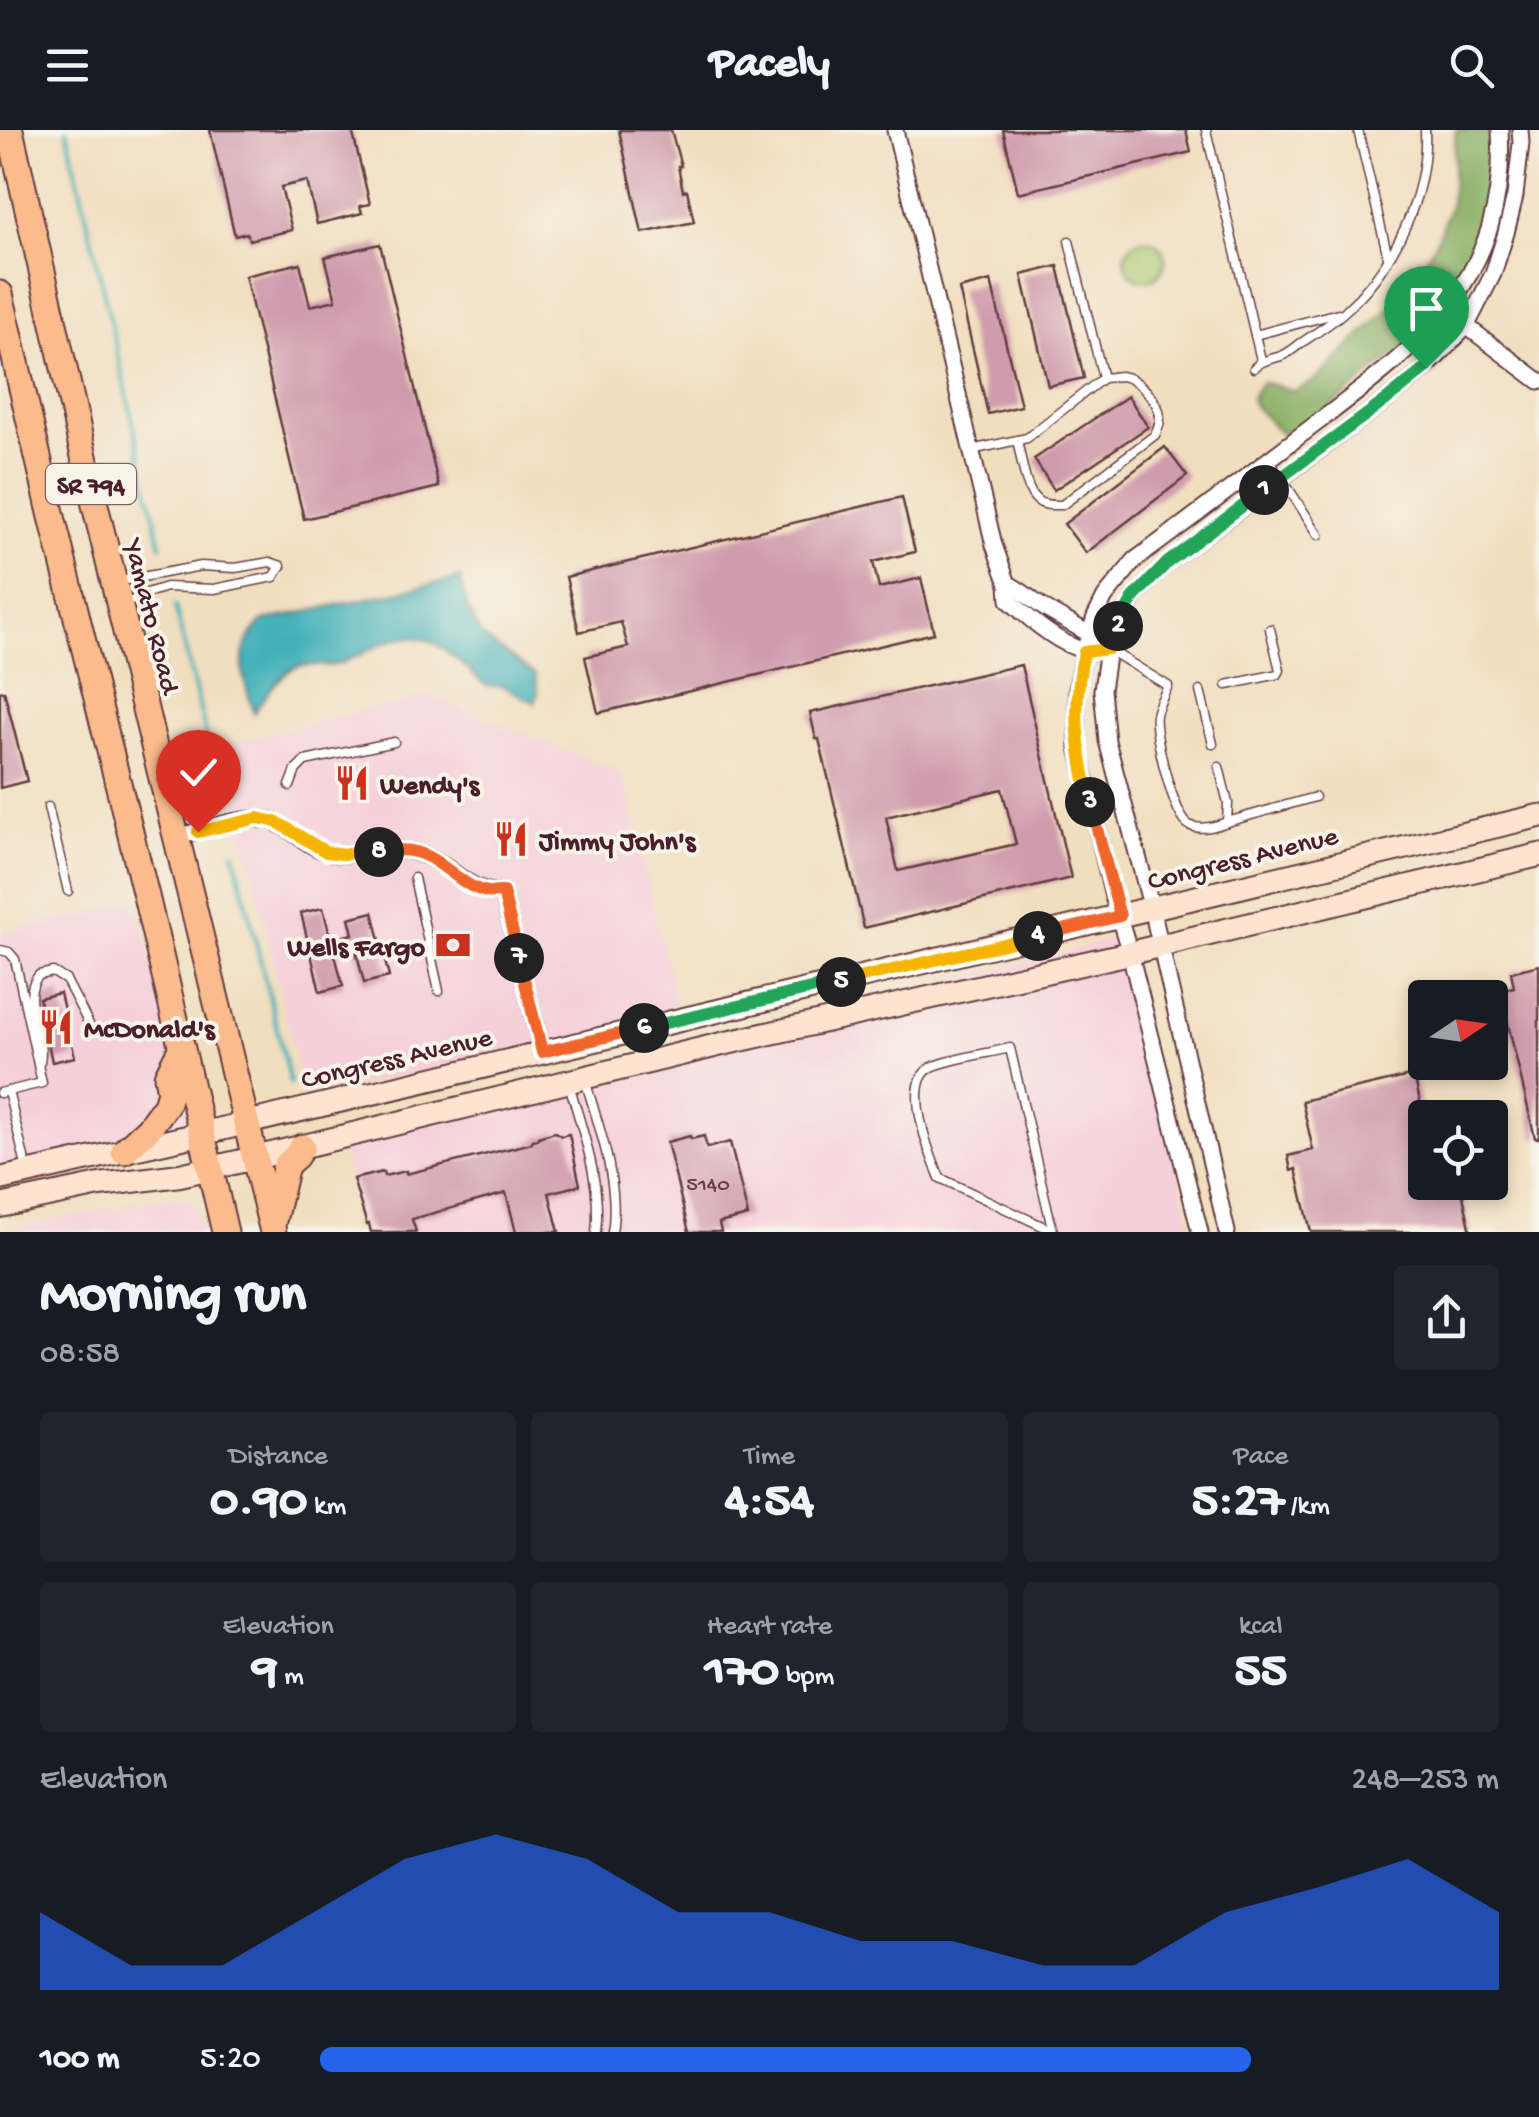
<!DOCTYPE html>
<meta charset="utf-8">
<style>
:root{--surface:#171b24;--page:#20242c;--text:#f1f3f6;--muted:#9ea1a6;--accent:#2563eb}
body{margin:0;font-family:"Gochi Hand",sans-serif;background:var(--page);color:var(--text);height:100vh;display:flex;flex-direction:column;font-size:38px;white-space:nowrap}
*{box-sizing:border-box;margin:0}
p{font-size:32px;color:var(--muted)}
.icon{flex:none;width:55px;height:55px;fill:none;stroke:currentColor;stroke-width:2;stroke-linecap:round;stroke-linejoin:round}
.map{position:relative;height:1102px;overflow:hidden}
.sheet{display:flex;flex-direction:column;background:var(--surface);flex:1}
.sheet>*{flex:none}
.needle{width:65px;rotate:77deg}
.controls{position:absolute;left:1408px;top:850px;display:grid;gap:20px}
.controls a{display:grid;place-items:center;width:100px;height:100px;border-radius:10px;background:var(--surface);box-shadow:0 5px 15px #0003;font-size:50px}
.pin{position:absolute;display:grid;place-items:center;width:85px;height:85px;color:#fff;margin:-102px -42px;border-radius:50% 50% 50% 0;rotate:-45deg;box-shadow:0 0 10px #0007}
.pin .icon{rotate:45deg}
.km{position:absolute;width:50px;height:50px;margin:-25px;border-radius:50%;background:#222;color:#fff;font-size:28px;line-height:50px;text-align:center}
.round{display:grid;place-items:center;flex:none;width:105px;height:105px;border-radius:10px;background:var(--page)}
.head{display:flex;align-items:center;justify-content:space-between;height:170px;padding:0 40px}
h1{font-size:55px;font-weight:800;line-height:75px}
.metrics{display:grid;grid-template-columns:repeat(3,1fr);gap:15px;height:170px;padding:10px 40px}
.metrics div{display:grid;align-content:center;border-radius:10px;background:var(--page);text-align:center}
.metrics b{font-size:50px;font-weight:800}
.metrics small{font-size:28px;font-weight:400}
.metrics p{font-size:28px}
.chart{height:280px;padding:20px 40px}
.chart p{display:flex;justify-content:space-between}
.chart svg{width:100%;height:180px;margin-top:10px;fill:var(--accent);opacity:.7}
ul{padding:0 40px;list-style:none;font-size:32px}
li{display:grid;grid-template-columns:160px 120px 1fr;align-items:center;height:75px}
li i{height:25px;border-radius:12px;background:var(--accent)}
header{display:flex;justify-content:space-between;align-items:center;height:130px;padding:0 40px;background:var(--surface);font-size:45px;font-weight:800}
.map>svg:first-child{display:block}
</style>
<header><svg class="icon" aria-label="menu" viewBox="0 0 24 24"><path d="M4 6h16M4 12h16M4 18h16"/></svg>Pacely<svg class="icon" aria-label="search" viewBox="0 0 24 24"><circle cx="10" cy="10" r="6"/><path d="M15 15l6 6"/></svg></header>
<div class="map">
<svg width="1539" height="1102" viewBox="0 0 1539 1102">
<rect width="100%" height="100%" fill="#f7f3e8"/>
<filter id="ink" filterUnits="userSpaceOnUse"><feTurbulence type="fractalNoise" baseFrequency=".01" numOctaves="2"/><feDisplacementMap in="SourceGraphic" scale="20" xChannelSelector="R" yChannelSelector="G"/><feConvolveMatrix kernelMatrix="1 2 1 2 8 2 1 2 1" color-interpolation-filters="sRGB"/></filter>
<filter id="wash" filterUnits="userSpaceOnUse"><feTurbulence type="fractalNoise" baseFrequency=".0048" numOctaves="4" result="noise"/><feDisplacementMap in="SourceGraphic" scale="40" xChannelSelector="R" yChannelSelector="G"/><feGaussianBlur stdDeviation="2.25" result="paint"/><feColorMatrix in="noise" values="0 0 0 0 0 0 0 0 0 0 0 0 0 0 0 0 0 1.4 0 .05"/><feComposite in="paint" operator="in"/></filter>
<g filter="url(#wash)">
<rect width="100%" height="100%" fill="#f1debf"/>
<g fill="#f5cfda">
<polygon points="429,565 623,644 679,887 305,967 223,615"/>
<polygon points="137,772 192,1000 0,1045 0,804"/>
<polygon points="1113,809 1194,1102 360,1102 340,1015"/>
<polygon points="178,1068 191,1072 196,1078 202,1102 0,1102 99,1080"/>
</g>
<circle fill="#aac970" stroke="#7a744e" stroke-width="2.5" cx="1145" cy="130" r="20"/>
<polygon fill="#87ad62" stroke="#686646" stroke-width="2.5" points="1456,0 1493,0 1494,32 1482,104 1450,161 1409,213 1309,295 1282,304 1254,276 1251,268 1262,252 1294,261 1316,250 1409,159 1438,107 1451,73"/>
<path fill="#3eafb7" stroke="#446771" stroke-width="2.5" d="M460 448 467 477 481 506 535 545 538 562 535 573 504 556H486C470 542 444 514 424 509 390 500 363 528 334 535 319 538 303 530 289 541 274 552 263 568 254 583 243 547 232 519 264 491Z"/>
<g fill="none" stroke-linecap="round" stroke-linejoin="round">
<g stroke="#3eafb7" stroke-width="4">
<polyline points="67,0 161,416"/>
<polyline points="175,476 220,664"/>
<polyline points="234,721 290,953"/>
</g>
</g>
<g id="blocks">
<g fill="#d09bad" fill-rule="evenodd">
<polygon points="210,0 352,0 370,74 360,76 362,83 317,94 307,51 281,57 292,100 249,110 247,103 235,106"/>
<polygon points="619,0 671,0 681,36 678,36 683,61 687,60 694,92 642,103"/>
<polygon points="1003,0 1186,0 1191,22 1018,63"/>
<polygon points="380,114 439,357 304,389 245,146 300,133 310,176 336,170 325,127"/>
<polygon points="1058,136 1084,248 1048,256 1022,145"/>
<polygon points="991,151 1021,276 988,284 959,159"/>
<polygon points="1128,266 1148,297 1054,360 1034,329"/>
<polygon points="1165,317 1187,346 1086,423 1064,394"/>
<polygon points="902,367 915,422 873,432 879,458 921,448 934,503 598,583 585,527 628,517 621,492 579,502 566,447"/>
<path d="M1021 535 1071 748 864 798 819 609H816L810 583ZM1002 659 1016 714 898 741 886 687Z"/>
<polygon points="4,561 27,651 0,658 0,562"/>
<polygon points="323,778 331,809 353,804 349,788 373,782 389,847 364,853 356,820 335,825 343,856 320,862 301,783"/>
<polygon points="1539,835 1539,1008 1535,1008 1500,860 1514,857 1511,842"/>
<polygon points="60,863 75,927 52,932 39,868"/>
<polygon points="1414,945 1425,993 1425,1052 1460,1052 1471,1102 1311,1102 1296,1039 1291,1041 1288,1026 1313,1020 1302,971"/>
<polygon points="555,1002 561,1006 569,1004 580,1055 549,1063 559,1102 516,1102 506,1063 412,1089 416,1102 371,1102 369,1094 367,1095 353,1049 383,1042 384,1046 406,1041 406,1044 532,1013 532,1010 538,1009 538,1007"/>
<polygon points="690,1006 691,1009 704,1006 707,1018 730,1012 748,1086 719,1093 721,1102 689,1102 667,1012"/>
</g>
</g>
</g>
<g filter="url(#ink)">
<use href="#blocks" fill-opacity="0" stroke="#633c41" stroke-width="2.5"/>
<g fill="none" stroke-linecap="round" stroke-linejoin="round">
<defs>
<g id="lane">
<polyline points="1206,0 1261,230"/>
<polyline points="1358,0 1388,127"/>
<polyline points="1255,205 1338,183"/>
<path d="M1254 238C1263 229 1270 230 1281 226 1289 223 1295 218 1301 213 1316 203 1332 193 1345 181 1394 137 1428 66 1425 0"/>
<path d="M1017 310C1021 325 1025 363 1038 371 1044 376 1054 375 1062 375L1155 305C1158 299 1160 295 1160 288 1160 271 1138 248 1121 246 1119 246 1105 248 1103 248"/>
<polyline points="971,320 1027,308 1103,248 1069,111"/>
<polyline points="1269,329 1319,405"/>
<polyline points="121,451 201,436 235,438 270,432 281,436 274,447 214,459 166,457 147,463 124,475"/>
<path d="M1108 519 1168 556C1164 565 1158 575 1156 585 1153 603 1174 687 1189 695 1201 701 1216 696 1227 692L1228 673 1219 637"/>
<polyline points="1227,555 1278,544 1280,540 1270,499"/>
<polyline points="1200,561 1213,614"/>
<polyline points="290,656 296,640 305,631 394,612"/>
<polyline points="48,677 68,761"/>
<polyline points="1227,692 1315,667"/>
<polyline points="414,748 439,861"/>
<polyline points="0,820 9,822 15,829 42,953 0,963"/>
<path d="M40 932C46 903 18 868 39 845L53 842 66 850 91 898"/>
<path d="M585 950C599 996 620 1054 612 1102"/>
<path d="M570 957C583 1003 602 1054 596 1102"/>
<polyline points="8,961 27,1040"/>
<path d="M1053 1101 940 1048C930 1025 901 952 932 937 949 929 990 923 1010 918L1053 1102"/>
</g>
<g id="street">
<path d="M895 0 994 415 1008 454 1009 470C1027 487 1068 523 1094 521"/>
<polyline points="1461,192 1539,251"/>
<path d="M1008 454C1021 459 1030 469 1041 476 1060 489 1080 496 1097 510"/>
<path d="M178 707C204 700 250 682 275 692 296 701 313 722 337 724 364 726 394 714 421 724 453 735 465 762 503 763L542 922"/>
<path d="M1200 1102 1130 823 1113 767 1078 617 1077 559 1084 521 1095 487 1105 467 1135 430C1191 389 1246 347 1301 305 1412 221 1509 156 1500 0"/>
<polyline points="1227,1102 1152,779 1107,611 1102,560 1108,519 1134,467 1168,432 1389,268 1426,238 1466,197 1493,144 1506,103 1515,66 1521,13 1520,0"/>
</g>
<g id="secondary">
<polyline points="0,1049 200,1004 1539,686"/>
<polyline points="0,1076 100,1055 180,1045 255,1028 722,914 1130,823 1539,725"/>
</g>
<g id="primary">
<polyline points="10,0 95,375 273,1102"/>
<polyline points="0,164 52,387 147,770 225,1102"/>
<polyline points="124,1021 148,999 166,975 170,962 167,946 181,919"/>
<polyline points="273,1091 286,1035 296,1026 302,1017"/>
</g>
</defs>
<use href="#lane" stroke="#633c41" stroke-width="11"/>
<use href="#street" stroke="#633c41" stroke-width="19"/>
<use href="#secondary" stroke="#633c41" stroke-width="26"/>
<use href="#primary" stroke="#633c41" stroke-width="29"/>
<use href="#lane" stroke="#fff" stroke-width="8"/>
<use href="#street" stroke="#fff" stroke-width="15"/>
<use href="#secondary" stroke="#fde4d1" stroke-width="22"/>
<use href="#primary" stroke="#fbbb8d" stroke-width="25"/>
</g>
</g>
<g fill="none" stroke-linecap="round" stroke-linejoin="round" filter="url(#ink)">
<defs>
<polyline id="split-1" points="1264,360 1389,268 1426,238"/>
<polyline id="split-2" points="1118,496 1134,467 1168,432 1264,360"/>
<path id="split-3" d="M1090 672C1077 618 1072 576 1084 522L1108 519 1118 496"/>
<polyline id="split-4" points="1038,806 1120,786 1090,672"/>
<polyline id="split-5" points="841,852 1038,806"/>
<polyline id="split-6" points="644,898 841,852"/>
<polyline id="split-7" points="519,828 542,922 644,898"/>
<path id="split-8" d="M379 722C390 721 401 719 411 721 441 726 458 756 487 762 492 763 497 762 503 762L519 828"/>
<polyline id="split-9" points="198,702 258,688 277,692 326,722 342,724 379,722"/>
</defs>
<use href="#split-1" stroke="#fff" stroke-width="20"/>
<use href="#split-2" stroke="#fff" stroke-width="20"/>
<use href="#split-3" stroke="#fff" stroke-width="20"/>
<use href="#split-4" stroke="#fff" stroke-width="20"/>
<use href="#split-5" stroke="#fff" stroke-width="20"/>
<use href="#split-6" stroke="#fff" stroke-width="20"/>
<use href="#split-7" stroke="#fff" stroke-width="20"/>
<use href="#split-8" stroke="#fff" stroke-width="20"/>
<use href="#split-9" stroke="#fff" stroke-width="20"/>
<use href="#split-1" stroke="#22a559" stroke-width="12"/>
<use href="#split-2" stroke="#22a559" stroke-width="12"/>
<use href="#split-3" stroke="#f5b400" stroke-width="12"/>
<use href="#split-4" stroke="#f0652b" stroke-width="12"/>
<use href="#split-5" stroke="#f5b400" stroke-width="12"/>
<use href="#split-6" stroke="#22a559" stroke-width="12"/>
<use href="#split-7" stroke="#f0652b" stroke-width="12"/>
<use href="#split-8" stroke="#f0652b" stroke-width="12"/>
<use href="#split-9" stroke="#f5b400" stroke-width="12"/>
</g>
<defs>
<symbol id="restaurant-bare" viewBox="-9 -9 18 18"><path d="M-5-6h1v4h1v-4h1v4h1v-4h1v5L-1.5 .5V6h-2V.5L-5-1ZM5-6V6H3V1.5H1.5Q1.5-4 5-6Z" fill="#c8321e" stroke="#f7f3e8" stroke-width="2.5" paint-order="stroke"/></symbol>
<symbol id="bank-bare" viewBox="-9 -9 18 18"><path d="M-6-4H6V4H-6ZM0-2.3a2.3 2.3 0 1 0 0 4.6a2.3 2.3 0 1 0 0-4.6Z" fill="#c8321e" stroke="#f7f3e8" stroke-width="2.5" paint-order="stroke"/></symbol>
</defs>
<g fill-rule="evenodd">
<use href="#restaurant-bare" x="327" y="628" width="50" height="50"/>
<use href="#restaurant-bare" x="486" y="684" width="50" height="50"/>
<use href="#bank-bare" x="428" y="790" width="50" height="50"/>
<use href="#restaurant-bare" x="31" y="872" width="50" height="50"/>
</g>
<g text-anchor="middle" stroke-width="8" stroke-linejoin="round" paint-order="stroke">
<g font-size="22" fill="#6c3e4c">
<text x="708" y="1060">5140</text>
</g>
<rect fill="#f7f3e8" stroke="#7e5f64" stroke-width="2.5" x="46" y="334" width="90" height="40" rx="8"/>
<g font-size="25" font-weight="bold" fill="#4a1f2b">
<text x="91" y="363">SR 794</text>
</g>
<g font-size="28" fill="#4a1f2b" stroke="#f7f3e8">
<text transform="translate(154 486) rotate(76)" y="10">Yamato Road</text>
<text transform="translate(1242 726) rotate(-14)" y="10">Congress Avenue</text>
<text transform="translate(396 926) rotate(-13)" y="10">Congress Avenue</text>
</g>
<g font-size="28" font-weight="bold" fill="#4a1f2b" stroke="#f7f3e8" text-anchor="start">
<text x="380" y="663">Wendy's</text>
<text x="539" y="719">Jimmy John's</text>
<text x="425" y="825" text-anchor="end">Wells Fargo</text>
<text x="84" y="907">McDonald's</text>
</g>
</g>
</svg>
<div class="controls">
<a><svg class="needle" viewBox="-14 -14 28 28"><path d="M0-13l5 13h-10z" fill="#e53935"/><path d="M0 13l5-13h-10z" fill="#9ea1a6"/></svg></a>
<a><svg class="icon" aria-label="locate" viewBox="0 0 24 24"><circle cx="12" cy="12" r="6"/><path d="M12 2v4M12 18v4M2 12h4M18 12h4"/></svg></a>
</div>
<div class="pin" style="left:1426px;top:238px;background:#1e9e55"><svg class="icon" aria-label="arrive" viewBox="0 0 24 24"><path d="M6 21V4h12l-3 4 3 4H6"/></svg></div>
<div class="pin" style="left:198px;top:702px;background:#d93025"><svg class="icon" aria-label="check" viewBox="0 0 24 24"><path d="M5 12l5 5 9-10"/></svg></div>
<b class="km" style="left:1264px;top:360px">1</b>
<b class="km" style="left:1118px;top:496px">2</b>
<b class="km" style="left:1090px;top:672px">3</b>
<b class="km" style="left:1038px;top:806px">4</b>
<b class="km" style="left:841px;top:852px">5</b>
<b class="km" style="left:644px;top:898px">6</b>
<b class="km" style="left:519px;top:828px">7</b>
<b class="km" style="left:379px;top:722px">8</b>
</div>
<section class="sheet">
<div class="head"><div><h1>Morning run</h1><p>08:58</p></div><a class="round"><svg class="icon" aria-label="share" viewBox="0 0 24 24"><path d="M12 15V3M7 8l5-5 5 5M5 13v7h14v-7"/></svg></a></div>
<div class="metrics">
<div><p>Distance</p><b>0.90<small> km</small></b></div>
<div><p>Time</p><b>4:54</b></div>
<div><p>Pace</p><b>5:27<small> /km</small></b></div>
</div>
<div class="metrics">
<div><p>Elevation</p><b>9<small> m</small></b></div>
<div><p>Heart rate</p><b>170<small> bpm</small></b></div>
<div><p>kcal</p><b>55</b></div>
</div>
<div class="chart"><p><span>Elevation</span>248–253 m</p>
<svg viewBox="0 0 160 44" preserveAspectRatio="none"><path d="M0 44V25L10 38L20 38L30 25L40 12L50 6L60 12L70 25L80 25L90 32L100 32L110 38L120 38L130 25L140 19L150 12L160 25V44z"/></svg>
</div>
<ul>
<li><b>100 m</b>5:20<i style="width:79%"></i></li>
</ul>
</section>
